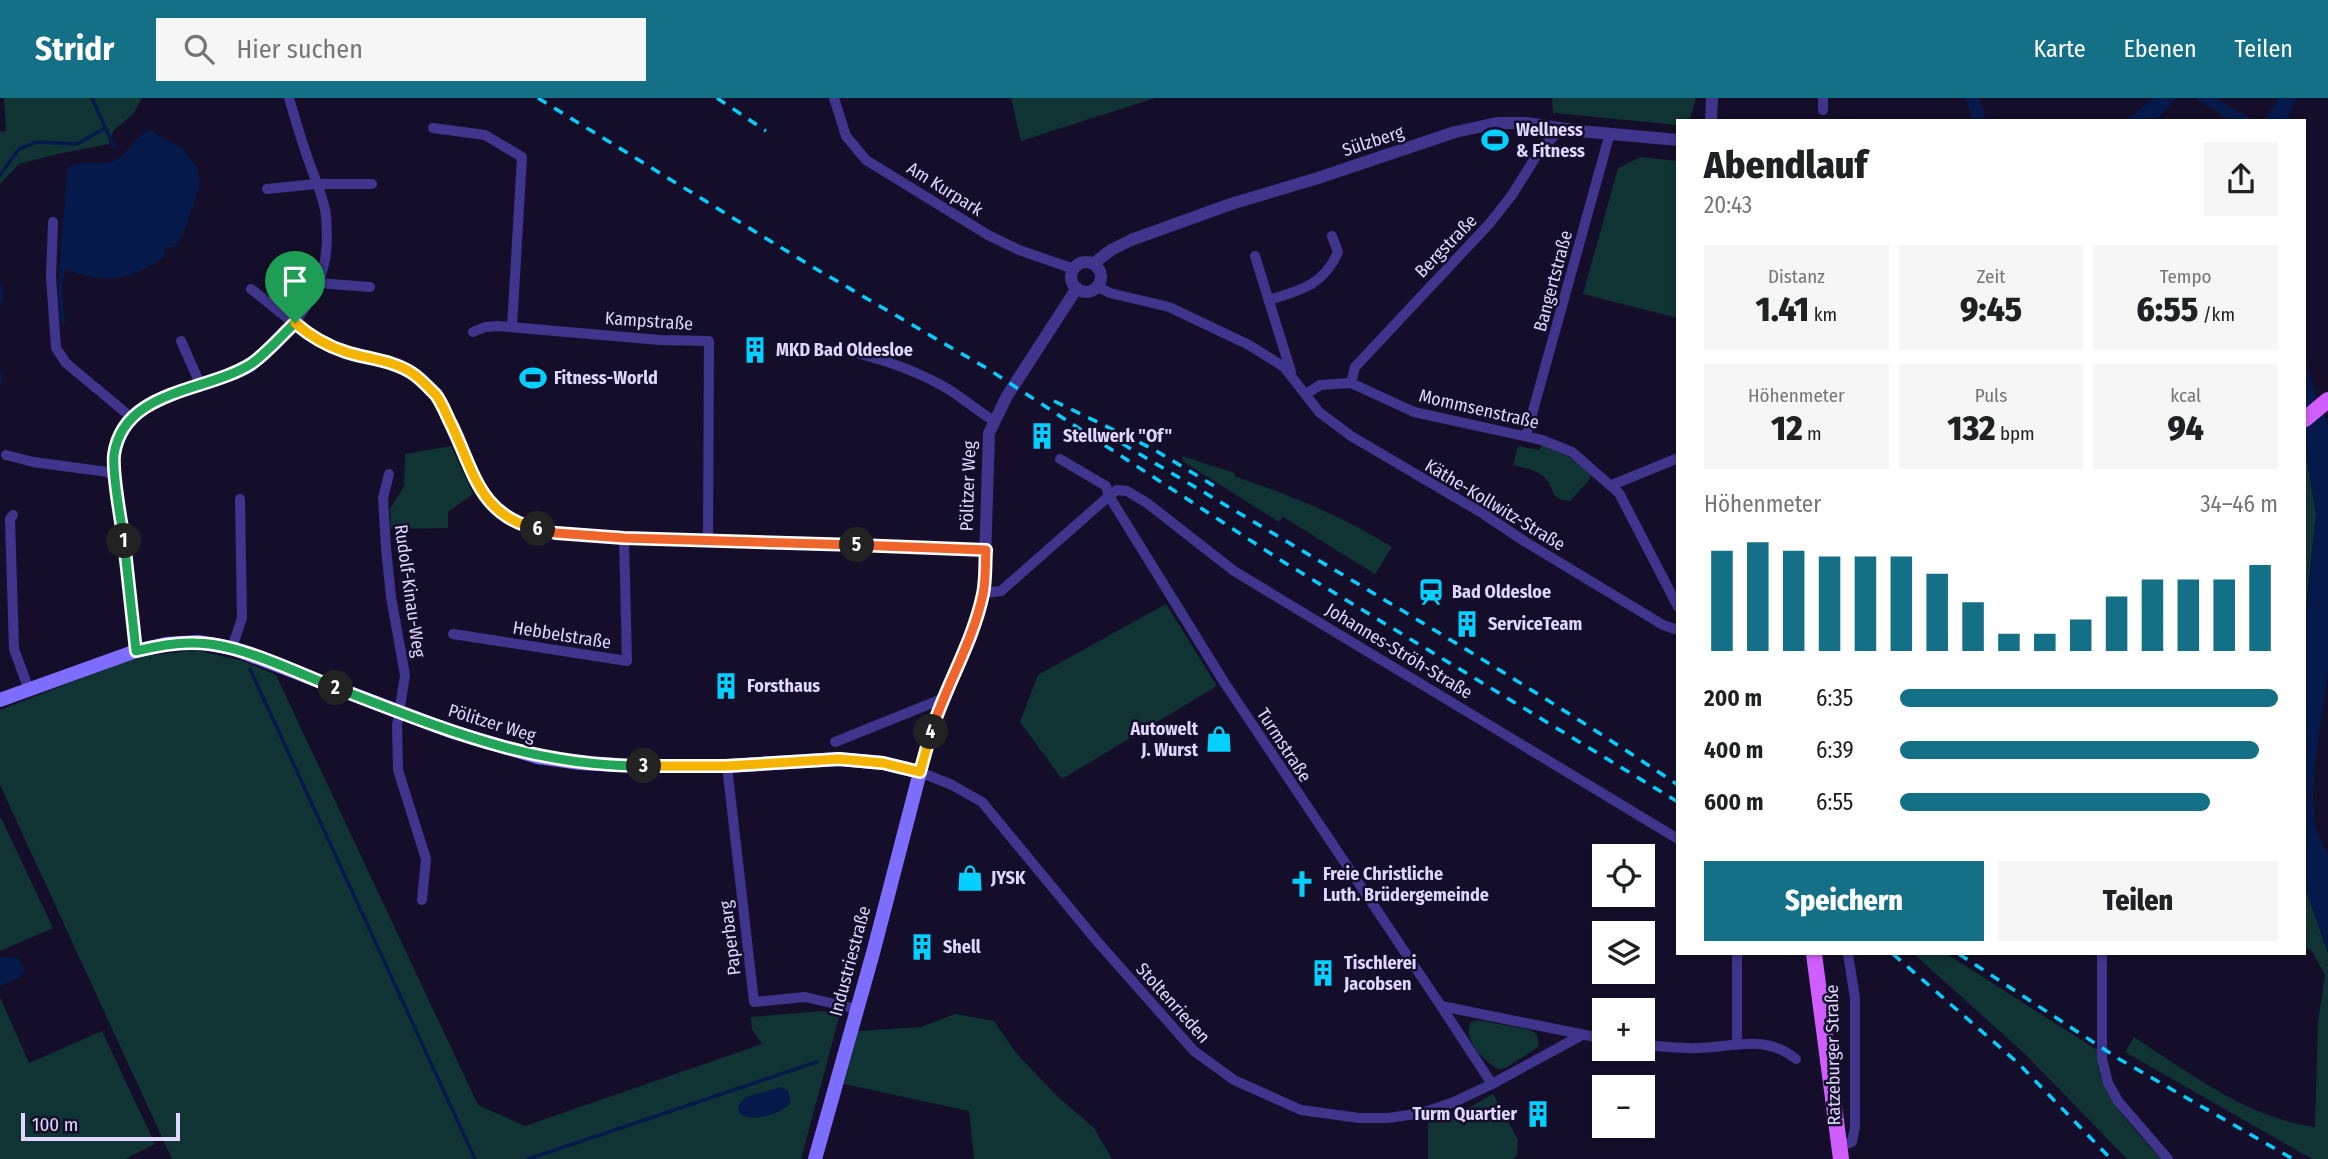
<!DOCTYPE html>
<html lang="de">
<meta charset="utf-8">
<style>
:root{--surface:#fff;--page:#f6f6f6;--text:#202124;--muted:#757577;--accent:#137087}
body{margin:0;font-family:"Fira Sans Condensed",sans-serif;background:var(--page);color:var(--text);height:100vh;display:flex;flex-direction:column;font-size:26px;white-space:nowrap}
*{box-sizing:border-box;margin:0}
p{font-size:23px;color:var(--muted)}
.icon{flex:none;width:38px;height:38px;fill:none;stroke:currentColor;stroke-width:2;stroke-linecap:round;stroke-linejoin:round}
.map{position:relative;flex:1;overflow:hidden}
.sheet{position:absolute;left:1676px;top:21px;width:630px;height:836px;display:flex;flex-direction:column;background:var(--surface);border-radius:0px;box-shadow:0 2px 5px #0004}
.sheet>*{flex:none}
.fabs{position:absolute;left:1592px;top:746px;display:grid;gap:14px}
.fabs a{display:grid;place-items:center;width:63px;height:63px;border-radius:0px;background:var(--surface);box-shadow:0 2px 5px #0004;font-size:35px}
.scale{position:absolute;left:21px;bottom:18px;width:159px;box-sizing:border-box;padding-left:7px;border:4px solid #dfd7ff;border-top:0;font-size:19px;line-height:24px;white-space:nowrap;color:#dfd7ff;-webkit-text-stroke:5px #150e2a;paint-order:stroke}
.pin{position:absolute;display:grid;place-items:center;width:60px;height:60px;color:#fff;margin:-72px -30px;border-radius:50% 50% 50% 0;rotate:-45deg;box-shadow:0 0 7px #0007}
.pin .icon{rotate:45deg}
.km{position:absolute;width:35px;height:35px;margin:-18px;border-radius:50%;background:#222;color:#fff;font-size:19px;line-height:35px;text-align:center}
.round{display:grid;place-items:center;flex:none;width:74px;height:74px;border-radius:0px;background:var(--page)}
.summary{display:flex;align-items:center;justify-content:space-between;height:119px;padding:0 28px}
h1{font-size:38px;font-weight:800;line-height:52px}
.stats{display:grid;grid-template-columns:repeat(3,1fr);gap:10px;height:119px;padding:7px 28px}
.stats div{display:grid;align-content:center;border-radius:0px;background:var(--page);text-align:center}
.stats b{font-size:35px;font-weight:800}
.stats small{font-size:19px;font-weight:400}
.stats p{font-size:19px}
.chart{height:196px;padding:14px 28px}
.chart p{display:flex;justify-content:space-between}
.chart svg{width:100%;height:126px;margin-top:7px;stroke:var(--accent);stroke-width:6}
.action{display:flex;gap:14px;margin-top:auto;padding:14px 28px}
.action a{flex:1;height:80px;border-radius:0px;background:var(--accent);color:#fff;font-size:28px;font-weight:800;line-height:80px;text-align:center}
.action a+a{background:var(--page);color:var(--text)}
ul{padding:0 28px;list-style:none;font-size:23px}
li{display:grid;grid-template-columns:112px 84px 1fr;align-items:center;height:52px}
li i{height:18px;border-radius:9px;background:var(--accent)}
header{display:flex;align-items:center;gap:42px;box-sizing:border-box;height:98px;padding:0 35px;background:var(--accent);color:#fff}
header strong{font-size:33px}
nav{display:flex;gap:38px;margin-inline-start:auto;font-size:24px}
.search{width:490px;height:63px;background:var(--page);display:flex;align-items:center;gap:18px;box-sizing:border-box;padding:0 24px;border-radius:0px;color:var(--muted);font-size:26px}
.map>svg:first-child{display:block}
</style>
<header>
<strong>Stridr</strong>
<div class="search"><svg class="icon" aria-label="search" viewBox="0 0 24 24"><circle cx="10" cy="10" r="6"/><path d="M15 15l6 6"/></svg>Hier suchen</div>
<nav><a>Karte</a><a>Ebenen</a><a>Teilen</a></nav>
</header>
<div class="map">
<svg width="2328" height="1061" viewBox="0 0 2328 1061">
<rect width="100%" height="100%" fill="#150e2a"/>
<g fill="#103334">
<polygon points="4,0 142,0 133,16 113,33 109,46 57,56 19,66 0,86 0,34 6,33"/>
<polygon points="1011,0 1155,0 1021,43"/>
<polygon points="1552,0 1696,0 1690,20 1678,23 1678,27 1554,15 1553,17"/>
<polygon points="1641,59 1678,63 1678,220 1583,196 1618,70"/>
<path d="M1542 347 1569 359 1591 375 1590 381 1570 403C1550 401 1556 394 1546 381 1539 372 1524 370 1513 367L1518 348 1539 352Z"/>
<polygon points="451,348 473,396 448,414 448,430 391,431 390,411 404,388 405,356"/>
<polygon points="2305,350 2316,416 2305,519"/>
<path d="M1181 358 1235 375 1234 378C1290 397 1342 418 1392 449L1375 476 1283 419 1279 424 1184 364Z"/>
<polygon points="1166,506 1217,588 1062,681 1020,624 1038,577"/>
<polygon points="196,552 243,563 276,577 478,1007 525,1028 762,946 752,931 751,919 822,913 840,916 801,1061 172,1061 0,687 0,612 136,559"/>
<polygon points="1,720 53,830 0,853 0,721"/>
<path d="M2305 789 2328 855V1061H2312L2125 954 2134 939C2190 975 2247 1020 2315 1029L2318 924 2325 877 2312 853 2305 849Z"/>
<path d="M1914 856H1947L2097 952C2095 996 2135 1030 2161 1061H2127L2026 957Z"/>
<polygon points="0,899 29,965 102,933 155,1046 125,1061 0,1061"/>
<polygon points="955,916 994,923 1016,955 1057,998 1094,1030 1112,1061 974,1061 969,1013 844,986 858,933 921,929"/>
<path d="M1478 922 1531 932C1538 936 1539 941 1538 949L1506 970 1498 971C1484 963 1461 941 1471 924Z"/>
<polygon points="1493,996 1518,1042 1517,1058 1512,1061 1428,1061 1428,1024 1470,1009"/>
</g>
<g fill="#06194b">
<polygon points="1965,0 1979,0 1986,22 1989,23 1973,23"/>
<polygon points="2154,0 2176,0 2160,18 2149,23 2125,23"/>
<polygon points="2196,0 2215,0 2254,23 2231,23"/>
<polygon points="2278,0 2296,0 2286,23 2265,23"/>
<path d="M150 32 184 52 198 71 199 89 185 131 175 149 164 150 165 158C129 184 107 186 65 171L62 188 65 226H61L58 192 67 71C82 58 98 70 116 62 130 55 135 37 150 32Z"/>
<polygon points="2305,256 2310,279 2328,328 2328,573 2315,664 2313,699 2315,730 2328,758 2328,855 2305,789 2305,519 2316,416 2305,350"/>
<polygon points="3,859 18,860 25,871 19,880 0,888 0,860"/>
<path d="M781 989 788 993 791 1005C779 1016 755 1025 740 1016L738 1008 746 999Z"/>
</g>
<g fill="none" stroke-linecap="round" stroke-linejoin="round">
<g stroke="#06194b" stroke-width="3.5">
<polyline points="92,0 114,49"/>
<polyline points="0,77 19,51 37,44 77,46 105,30"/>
<polyline points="0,188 2,200 0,204"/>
<polyline points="0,276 0,283"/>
<polyline points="250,571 475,1061"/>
<polyline points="528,1061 817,964"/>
</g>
<g stroke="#40358d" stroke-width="10">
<polyline points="834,0 846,38 866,62 988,137 1019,152 1074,171"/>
<polyline points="1823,12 1823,0"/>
<polyline points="433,30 485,37 522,59 512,229"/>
<polyline points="267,91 316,86 372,86"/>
<polyline points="53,124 51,179 56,250 66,265 132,320"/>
<polyline points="1255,158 1291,274"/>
<polyline points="318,185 370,189"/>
<polyline points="1098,189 1110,195 1169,209 1249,247 1284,269 1319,314 1351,338 1482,415 1524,443 1663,527 1678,532"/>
<path d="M251 191C281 214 307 240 343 253 365 261 392 261 413 276 439 294 455 329 467 359 476 383 483 404 507 419 547 445 660 441 710 442 802 445 894 449 986 452"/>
<path d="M1269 202C1301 192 1324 187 1338 154L1332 138"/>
<polyline points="473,234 485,229 498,228 660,242 709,243 708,442"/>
<polyline points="181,243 201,288"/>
<path d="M860 256C891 264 921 275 948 291 964 301 978 313 994 323"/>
<polyline points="1351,285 1355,269 1490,125 1512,97 1540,52 1562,30"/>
<polyline points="1306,296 1320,287 1351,285 1414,314 1542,342 1572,354 1619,395 1678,509"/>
<polyline points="1526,338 1610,35"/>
<polyline points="6,357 33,364 108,374 116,381"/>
<polyline points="1060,361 1106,388 1109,398 1224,584 1441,908 1605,941"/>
<polyline points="389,376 383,400 386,450 391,499 405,577 397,628 398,672 426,761 422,802"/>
<polyline points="1612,387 1678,360"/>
<polyline points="13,417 10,421 14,551 29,592"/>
<polyline points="984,495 1001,493 1109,398 1117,392 1127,393 1147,405 1234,473 1678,741"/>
<polyline points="453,536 627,563 624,440"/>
<polyline points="232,550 242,520 240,401"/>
<path d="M136 553 114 357C133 294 174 300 225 279 268 262 315 211 324 166 328 150 327 134 326 118 324 99 314 79 308 61 301 41 295 21 289 0"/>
<polyline points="835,644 942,601"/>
<polyline points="727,668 754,904 805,899 857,911"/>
<polyline points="920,674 952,687 982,704 1096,842 1194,953 1234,982 1301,1012 1359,1020 1388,1020 1422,1015 1454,1004 1492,986 1582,937"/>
<polyline points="2102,856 2102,961 2108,985 2118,1003 2168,1061"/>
<polyline points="1441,908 1492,986"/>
<path d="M1643 947C1662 948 1681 951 1699 950 1735 949 1766 936 1796 961"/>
<polyline points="1737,947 1737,856"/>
<polyline points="1839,1048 1852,1044 1855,1029 1855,900 1848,856"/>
</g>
<g stroke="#40358d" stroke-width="12">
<polyline points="1711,23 1712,0"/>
<circle cx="1086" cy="179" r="15"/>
<polyline points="1093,166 1111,152 1131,142 1231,106 1318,80 1455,34 1497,25 1526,25 1579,33 1678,42"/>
<polyline points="920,674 942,601 966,551 984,495 989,335 1007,298 1077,190"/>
</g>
<polyline stroke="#7e6eff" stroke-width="14" points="0,602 136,553 166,546 198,544 232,550 450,633 538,659 580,665 636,668 727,668 839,661 883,665 920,674 873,855 815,1061"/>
<g stroke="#d05eff" stroke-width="16">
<polyline points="2305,321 2328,302"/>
<polyline points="1814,856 1841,1061"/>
</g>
<g stroke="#03d0ff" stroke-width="3.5" stroke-dasharray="10 9" stroke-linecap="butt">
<polyline points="538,0 811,168 988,271 1282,463 1678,704"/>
<polyline points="717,0 766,33"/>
<polyline points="1054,303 1153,351 1221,392"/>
<path d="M1106 336C1298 451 1492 562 1678 687"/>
<polyline points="1893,856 2018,965 2111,1061"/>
<polyline points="1959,856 2119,961 2293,1061"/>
</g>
</g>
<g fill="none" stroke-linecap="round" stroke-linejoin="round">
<defs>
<path id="split-1" d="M124 443C121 421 112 377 114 357 123 291 207 294 251 266 267 255 281 238 295 225"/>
<path id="split-2" d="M124 443 136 553C156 548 175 544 195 545 238 545 295 574 336 590"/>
<path id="split-3" d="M336 590C442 630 528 668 644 668"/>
<polyline id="split-4" points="644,668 726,668 839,661 883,665 920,674 931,634"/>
<path id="split-5" d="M857 447 986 452C985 466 986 482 983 496 973 544 946 587 931 634"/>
<polyline id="split-6" points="538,431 556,435 624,440 857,447"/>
<path id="split-7" d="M295 225C310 238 327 248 346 254 368 261 392 262 412 275 420 280 429 290 436 297 442 305 446 316 451 326 474 373 479 418 538 431"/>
</defs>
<use href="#split-1" stroke="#fff" stroke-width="14"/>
<use href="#split-2" stroke="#fff" stroke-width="14"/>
<use href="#split-3" stroke="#fff" stroke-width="14"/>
<use href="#split-4" stroke="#fff" stroke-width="14"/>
<use href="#split-5" stroke="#fff" stroke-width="14"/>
<use href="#split-6" stroke="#fff" stroke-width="14"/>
<use href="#split-7" stroke="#fff" stroke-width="14"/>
<use href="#split-1" stroke="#22a559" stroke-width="9"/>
<use href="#split-2" stroke="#22a559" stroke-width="9"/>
<use href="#split-3" stroke="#22a559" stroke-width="9"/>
<use href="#split-4" stroke="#f5b400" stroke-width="9"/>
<use href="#split-5" stroke="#f0652b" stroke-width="9"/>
<use href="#split-6" stroke="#f0652b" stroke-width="9"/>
<use href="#split-7" stroke="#f5b400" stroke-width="9"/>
</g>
<defs>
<symbol id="stadium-bare" viewBox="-9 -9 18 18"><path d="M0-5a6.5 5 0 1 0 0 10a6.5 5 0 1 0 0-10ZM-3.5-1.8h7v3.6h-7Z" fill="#03d0ff" stroke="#150e2a" stroke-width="2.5" paint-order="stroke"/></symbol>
<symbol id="building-bare" viewBox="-9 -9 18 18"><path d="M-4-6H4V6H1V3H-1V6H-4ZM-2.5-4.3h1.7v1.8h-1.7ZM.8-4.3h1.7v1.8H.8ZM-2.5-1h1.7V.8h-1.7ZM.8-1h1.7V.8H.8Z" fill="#03d0ff" stroke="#150e2a" stroke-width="2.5" paint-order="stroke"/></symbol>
<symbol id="station-bare" viewBox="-9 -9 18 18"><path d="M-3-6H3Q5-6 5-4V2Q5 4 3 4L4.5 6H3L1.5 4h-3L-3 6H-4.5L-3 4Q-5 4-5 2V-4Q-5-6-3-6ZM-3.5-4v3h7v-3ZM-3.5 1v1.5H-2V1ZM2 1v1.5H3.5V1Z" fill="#03d0ff" stroke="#150e2a" stroke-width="2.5" paint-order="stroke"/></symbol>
<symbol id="shop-bare" viewBox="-9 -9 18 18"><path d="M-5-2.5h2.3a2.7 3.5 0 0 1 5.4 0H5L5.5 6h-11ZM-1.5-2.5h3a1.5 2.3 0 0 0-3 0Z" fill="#03d0ff" stroke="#150e2a" stroke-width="2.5" paint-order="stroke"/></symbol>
<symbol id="church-bare" viewBox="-9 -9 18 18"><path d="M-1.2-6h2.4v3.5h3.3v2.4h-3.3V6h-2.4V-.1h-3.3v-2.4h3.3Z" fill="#03d0ff" stroke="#150e2a" stroke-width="2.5" paint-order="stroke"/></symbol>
</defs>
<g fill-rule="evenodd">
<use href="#stadium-bare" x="1476" y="23" width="38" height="38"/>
<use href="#building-bare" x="736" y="233" width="38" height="38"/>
<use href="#stadium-bare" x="514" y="261" width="38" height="38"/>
<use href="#building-bare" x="1023" y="319" width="38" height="38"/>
<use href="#station-bare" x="1412" y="475" width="38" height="38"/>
<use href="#building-bare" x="1448" y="507" width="38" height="38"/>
<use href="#building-bare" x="707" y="569" width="38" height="38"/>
<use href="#shop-bare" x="1200" y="622" width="38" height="38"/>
<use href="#shop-bare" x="951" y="761" width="38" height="38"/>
<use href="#church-bare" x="1283" y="767" width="38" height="38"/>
<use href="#building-bare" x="903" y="830" width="38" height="38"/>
<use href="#building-bare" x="1304" y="856" width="38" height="38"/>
<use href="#building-bare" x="1519" y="997" width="38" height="38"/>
</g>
<g text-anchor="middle" stroke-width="5" stroke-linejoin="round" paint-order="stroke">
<g font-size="18" font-weight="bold" fill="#dfd7ff" stroke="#150e2a" text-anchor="start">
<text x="1516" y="38">Wellness<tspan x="1516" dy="21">&amp; Fitness</tspan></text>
<text x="776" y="258">MKD Bad Oldesloe</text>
<text x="554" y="286">Fitness-World</text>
<text x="1063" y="344">Stellwerk "Of"</text>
<text x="1452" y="500">Bad Oldesloe</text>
<text x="1488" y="532">ServiceTeam</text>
<text x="747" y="594">Forsthaus</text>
<text x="1198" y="637" text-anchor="end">Autowelt<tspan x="1198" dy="21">J. Wurst</tspan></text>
<text x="1323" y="782">Freie Christliche<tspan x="1323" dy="21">Luth. Brüdergemeinde</tspan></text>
<text x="991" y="786">JYSK</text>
<text x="943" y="855">Shell</text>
<text x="1344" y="871">Tischlerei<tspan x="1344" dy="21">Jacobsen</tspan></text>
<text x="1517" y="1022" text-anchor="end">Turm Quartier</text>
</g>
<g font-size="18" fill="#dfd7ff" stroke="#150e2a">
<text transform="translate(1373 43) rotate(-18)" y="6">Sülzberg</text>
<text transform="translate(945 91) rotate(32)" y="6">Am Kurpark</text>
<text transform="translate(1446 148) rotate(-46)" y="6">Bergstraße</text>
<text transform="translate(1553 183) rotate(-75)" y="6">Bangertstraße</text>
<text transform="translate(649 223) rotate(4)" y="6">Kampstraße</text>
<text transform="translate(1479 311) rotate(13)" y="6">Mommsenstraße</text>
<text transform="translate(968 388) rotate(-88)" y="6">Pölitzer Weg</text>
<text transform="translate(1495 407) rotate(31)" y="6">Käthe-Kollwitz-Straße</text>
<text transform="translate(410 493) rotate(82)" y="6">Rudolf-Kinau-Weg</text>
<text transform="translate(562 537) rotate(9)" y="6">Hebbelstraße</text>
<text transform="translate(1399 553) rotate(31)" y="6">Johannes-Ströh-Straße</text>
<text transform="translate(492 625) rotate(17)" y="6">Pölitzer Weg</text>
<text transform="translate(1284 647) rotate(57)" y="6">Turmstraße</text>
<text transform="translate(730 840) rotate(-97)" y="6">Paperbarg</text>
<text transform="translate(850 863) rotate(-75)" y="6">Industriestraße</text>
<text transform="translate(1173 905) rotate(48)" y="6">Stoltenrieden</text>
<text transform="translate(1833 957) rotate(-91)" y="6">Ratzeburger Straße</text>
</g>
</g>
</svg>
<div class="fabs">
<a><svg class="icon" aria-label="locate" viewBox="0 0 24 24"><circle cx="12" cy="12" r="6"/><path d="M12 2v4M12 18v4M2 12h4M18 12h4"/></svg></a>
<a><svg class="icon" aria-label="layers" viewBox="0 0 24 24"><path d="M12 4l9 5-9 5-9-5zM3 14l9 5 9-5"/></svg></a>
<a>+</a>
<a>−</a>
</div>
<div class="scale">100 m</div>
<div class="pin" style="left:295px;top:225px;background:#1e9e55"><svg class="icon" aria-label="arrive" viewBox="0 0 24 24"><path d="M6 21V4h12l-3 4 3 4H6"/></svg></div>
<b class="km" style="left:124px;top:443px">1</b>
<b class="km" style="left:336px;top:590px">2</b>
<b class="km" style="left:644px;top:668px">3</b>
<b class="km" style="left:931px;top:634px">4</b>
<b class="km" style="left:857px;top:447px">5</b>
<b class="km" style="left:538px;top:431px">6</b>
<section class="sheet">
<div class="summary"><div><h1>Abendlauf</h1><p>20:43</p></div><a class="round"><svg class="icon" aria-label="share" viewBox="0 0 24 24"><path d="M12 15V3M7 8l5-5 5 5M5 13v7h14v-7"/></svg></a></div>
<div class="stats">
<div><p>Distanz</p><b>1.41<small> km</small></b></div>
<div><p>Zeit</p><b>9:45</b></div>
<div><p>Tempo</p><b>6:55<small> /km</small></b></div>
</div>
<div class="stats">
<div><p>Höhenmeter</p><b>12<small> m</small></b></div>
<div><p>Puls</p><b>132<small> bpm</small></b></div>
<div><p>kcal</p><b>94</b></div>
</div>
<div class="chart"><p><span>Höhenmeter</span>34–46 m</p>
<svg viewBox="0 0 160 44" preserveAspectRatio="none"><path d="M5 44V9M15 44V6M25 44V9M35 44V11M45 44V11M55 44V11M65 44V17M75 44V27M85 44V38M95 44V38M105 44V33M115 44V25M125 44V19M135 44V19M145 44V19M155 44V14"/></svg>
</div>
<ul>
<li><b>200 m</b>6:35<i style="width:100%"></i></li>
<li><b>400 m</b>6:39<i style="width:95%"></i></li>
<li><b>600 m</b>6:55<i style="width:82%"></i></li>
</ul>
<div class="action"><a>Speichern</a><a>Teilen</a></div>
</section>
</div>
